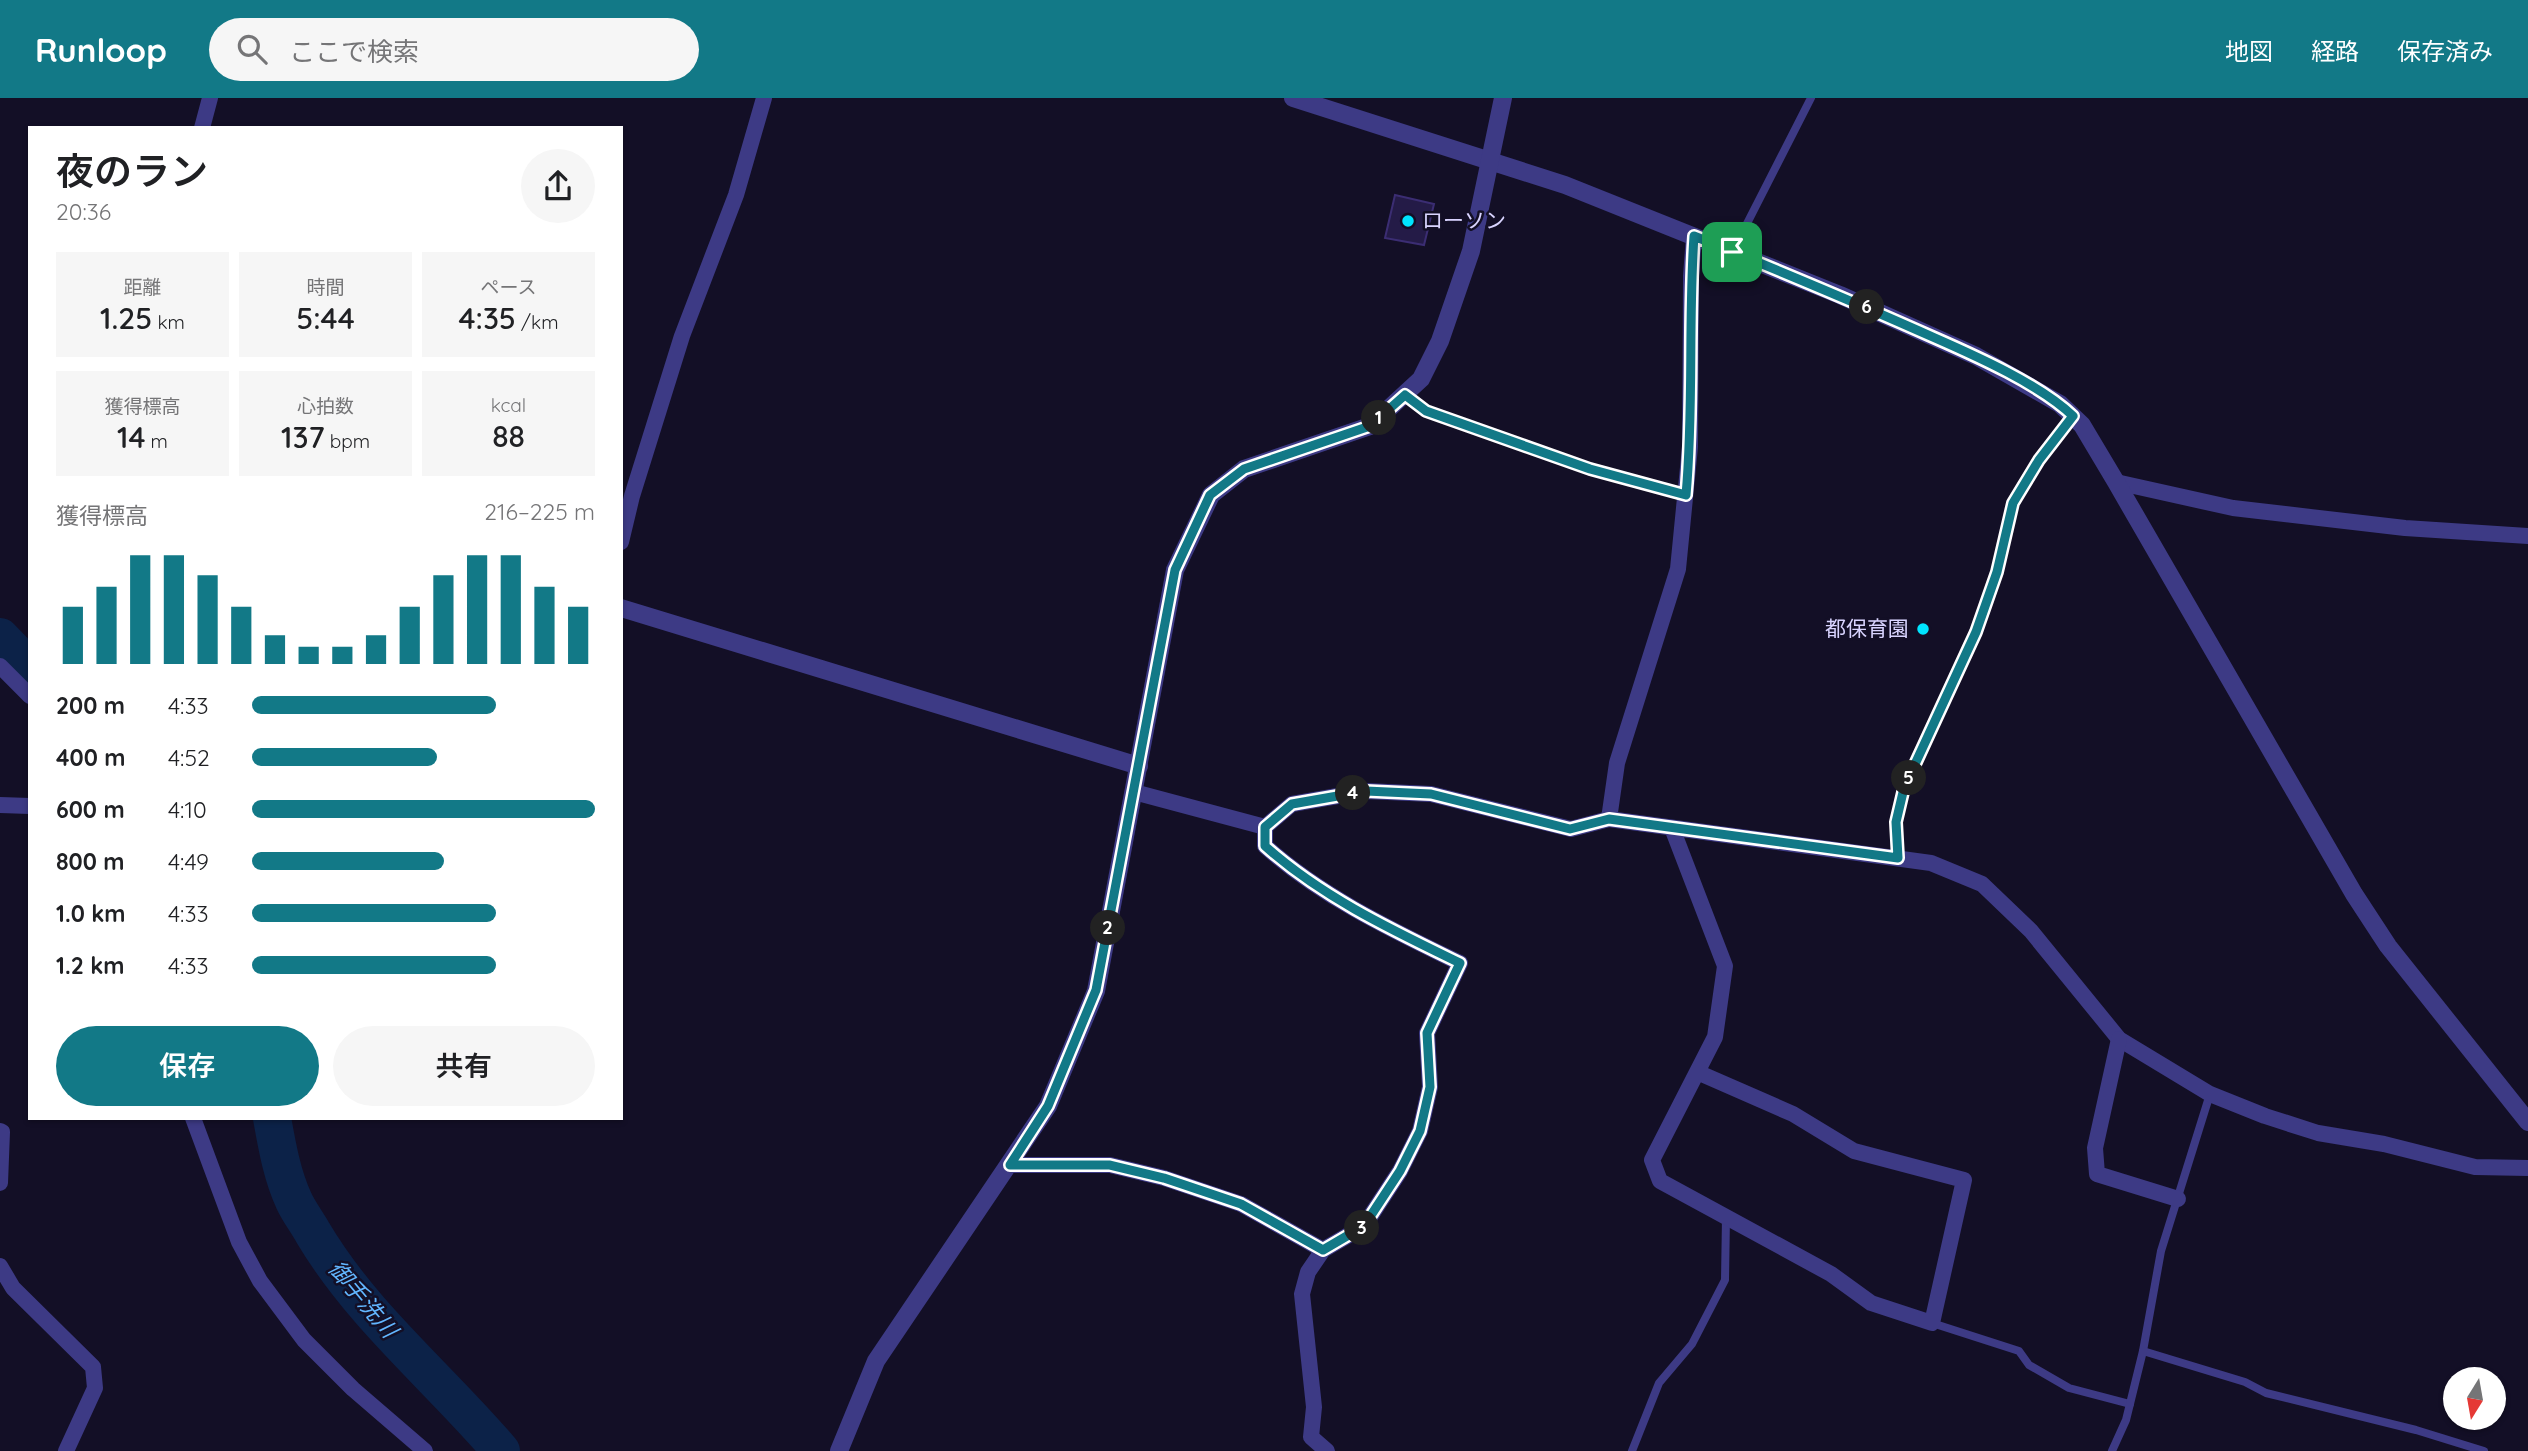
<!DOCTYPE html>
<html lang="ja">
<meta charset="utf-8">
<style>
:root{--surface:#fff;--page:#f6f6f6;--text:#202124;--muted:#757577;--accent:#127987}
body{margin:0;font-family:Quicksand,"Noto Sans JP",sans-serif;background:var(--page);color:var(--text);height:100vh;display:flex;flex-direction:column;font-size:26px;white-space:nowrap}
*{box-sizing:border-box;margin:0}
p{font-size:23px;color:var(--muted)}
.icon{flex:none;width:38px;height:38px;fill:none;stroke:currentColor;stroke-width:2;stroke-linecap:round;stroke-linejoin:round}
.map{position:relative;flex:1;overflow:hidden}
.side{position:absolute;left:28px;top:28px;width:595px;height:994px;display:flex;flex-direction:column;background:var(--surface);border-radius:0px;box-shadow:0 2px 5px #0004}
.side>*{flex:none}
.needle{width:46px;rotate:191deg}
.tools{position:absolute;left:2443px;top:1269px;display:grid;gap:14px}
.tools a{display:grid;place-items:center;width:63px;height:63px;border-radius:50%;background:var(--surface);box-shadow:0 2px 5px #0004;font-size:35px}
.pin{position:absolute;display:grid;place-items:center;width:60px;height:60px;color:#fff;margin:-30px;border-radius:14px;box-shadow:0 4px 10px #0006}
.km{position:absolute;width:35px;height:35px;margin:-18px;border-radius:50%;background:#222;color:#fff;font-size:19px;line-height:35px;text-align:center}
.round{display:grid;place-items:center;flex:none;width:74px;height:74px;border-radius:37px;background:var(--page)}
.head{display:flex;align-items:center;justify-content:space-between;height:119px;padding:0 28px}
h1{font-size:38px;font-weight:600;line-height:52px}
.stats{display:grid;grid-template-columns:repeat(3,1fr);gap:10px;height:119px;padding:7px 28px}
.stats div{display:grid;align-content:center;border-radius:0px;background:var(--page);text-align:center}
.stats b{font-size:30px;font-weight:600}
.stats small{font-size:19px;font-weight:400}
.stats p{font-size:19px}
.chart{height:196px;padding:14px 28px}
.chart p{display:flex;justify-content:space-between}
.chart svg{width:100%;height:126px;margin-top:7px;stroke:var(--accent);stroke-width:6}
.button{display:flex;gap:14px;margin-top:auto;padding:14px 28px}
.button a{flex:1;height:80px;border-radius:42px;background:var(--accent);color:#fff;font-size:28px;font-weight:600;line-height:80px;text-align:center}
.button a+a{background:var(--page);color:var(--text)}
ul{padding:0 28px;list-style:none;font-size:23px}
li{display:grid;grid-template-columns:112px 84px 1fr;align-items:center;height:52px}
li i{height:18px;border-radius:9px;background:var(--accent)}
header{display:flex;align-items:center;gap:42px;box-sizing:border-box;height:98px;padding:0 35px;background:var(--accent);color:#fff}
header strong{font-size:33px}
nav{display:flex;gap:38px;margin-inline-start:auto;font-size:24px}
.search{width:490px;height:63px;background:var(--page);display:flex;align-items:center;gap:18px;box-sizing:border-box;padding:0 24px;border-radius:38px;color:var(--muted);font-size:26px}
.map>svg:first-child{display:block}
</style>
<header>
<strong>Runloop</strong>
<div class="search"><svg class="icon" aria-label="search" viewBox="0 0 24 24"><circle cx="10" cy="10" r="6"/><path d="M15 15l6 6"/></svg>ここで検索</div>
<nav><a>地図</a><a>経路</a><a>保存済み</a></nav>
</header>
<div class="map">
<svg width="2528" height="1353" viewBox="0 0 2528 1353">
<rect width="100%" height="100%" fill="#130f26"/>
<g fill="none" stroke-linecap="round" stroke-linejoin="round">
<g stroke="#0c2248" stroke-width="38">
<polyline points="0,539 30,570"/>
<path d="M272 1020C277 1048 282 1077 294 1103 299 1114 307 1124 313 1135 363 1219 439 1280 501 1353"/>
</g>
</g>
<polygon fill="#241b47" stroke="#3b2d73" stroke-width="2" points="1395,97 1434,106 1424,147 1385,140"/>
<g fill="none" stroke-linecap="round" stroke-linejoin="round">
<g stroke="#3d3a85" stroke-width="8">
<polyline points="1733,153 1811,0"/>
<polyline points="1405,297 1426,313 1590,371 1686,397"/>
<polyline points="1898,760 1896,724 1904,690 1976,534 1997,474 2013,405 2039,362 2073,318"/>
<polyline points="1932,1225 2019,1253 2029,1267 2069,1290 2130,1306"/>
<polyline points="2143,1253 2245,1284 2266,1295 2416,1332 2484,1353"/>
<polyline points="1632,1353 1659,1285 1692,1246 1725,1182 1726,1119"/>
<polyline points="2112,1353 2126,1322 2143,1253 2161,1153 2210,996"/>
</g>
<g stroke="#3d3a85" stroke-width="16">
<polyline points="202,30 210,0"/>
<polyline points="2116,384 2233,410 2405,430 2528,438"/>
<polyline points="621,444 632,398 682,238 736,97 764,0"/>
<polyline points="0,568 30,598"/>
<polyline points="1134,694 1265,729"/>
<polyline points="0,707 30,708"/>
<polyline points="1609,721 1617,665 1678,471 1690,349 1691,178 1694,138"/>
<polyline points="1265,729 1292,706 1366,693 1431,696 1571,731 1609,721 1931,765 1982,786 2031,833 2119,941 2210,996 2265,1018 2318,1035 2384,1046 2475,1069 2528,1070"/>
<path d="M1265 729V748C1322 799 1392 832 1460 865L1427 935 1430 989 1420 1033 1400 1073 1364 1128 1323 1152 1308 1174 1302 1196 1314 1309 1311 1339 1327 1353"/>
<polyline points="1672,730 1725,868 1715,939 1652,1062 1660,1083 1831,1176 1871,1205 1932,1225 1964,1082 1854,1053 1793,1016 1697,974"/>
<polyline points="2119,941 2095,1050 2097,1076 2178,1101"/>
<polyline points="193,1020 239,1144 260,1183 304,1242 353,1291 425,1353"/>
<polyline points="0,1033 2,1034 0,1085"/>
<polyline points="1010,1067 1110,1067 1164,1080 1241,1106 1323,1152"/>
<polyline points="0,1168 13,1190 93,1269 95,1290 66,1353"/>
</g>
<g stroke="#3d3a85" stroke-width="18">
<polyline points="1293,0 1565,87 1840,197 1976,258 2060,306 2082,327 2116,384 2354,796 2388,848 2528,1024"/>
<polyline points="621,510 1139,668"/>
<polyline points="839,1353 876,1263 1048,1008 1096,893 1175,472 1211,397 1244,371 1370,328 1421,281 1440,243 1471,153 1503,0"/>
</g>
</g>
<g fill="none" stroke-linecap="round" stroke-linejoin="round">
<defs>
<path id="route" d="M1694 138C1775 171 1855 204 1935 240 1976 258 2041 287 2073 318L2039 362 2013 405 1997 474 1976 534 1904 690 1896 724 1898 760 1609 721 1570 731 1431 696 1366 693 1292 706 1265 729V748C1322 799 1392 832 1460 865L1427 935 1430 989 1420 1033 1400 1073 1364 1128 1323 1152 1241 1106 1164 1080 1110 1067H1010L1048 1008 1096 892 1175 472 1210 397 1244 371 1370 328 1405 297 1426 313 1590 371 1686 397C1694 311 1688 224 1694 138Z"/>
</defs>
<use href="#route" stroke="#fff" stroke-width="14"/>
<use href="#route" stroke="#127987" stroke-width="9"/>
</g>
<g fill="#00e5ff" stroke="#130f26" stroke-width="2.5">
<circle cx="1408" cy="123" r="7"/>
<circle cx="1923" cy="531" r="7"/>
</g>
<g text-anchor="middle" stroke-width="5" stroke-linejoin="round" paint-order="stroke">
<g font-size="21" fill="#d9d4ff" stroke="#130f26" text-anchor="start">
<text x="1422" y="130">ローソン</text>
<text x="1909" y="538" text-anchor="end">都保育園</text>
</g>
<g font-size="23" font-style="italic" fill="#62b6ff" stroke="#130f26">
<text transform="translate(363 1201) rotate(50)" y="8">御手洗川</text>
</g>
</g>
</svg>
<div class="tools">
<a><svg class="needle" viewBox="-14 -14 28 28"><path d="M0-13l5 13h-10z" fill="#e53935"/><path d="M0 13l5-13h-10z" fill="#757577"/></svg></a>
</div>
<div class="pin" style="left:1732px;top:154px;background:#1e9e55"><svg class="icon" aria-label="arrive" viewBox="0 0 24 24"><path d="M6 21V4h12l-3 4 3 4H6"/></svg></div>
<b class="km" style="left:1379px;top:320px">1</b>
<b class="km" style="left:1108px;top:830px">2</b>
<b class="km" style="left:1362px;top:1130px">3</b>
<b class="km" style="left:1353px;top:695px">4</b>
<b class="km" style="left:1909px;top:680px">5</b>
<b class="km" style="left:1867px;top:209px">6</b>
<section class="side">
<div class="head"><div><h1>夜のラン</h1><p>20:36</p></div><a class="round"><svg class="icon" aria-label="share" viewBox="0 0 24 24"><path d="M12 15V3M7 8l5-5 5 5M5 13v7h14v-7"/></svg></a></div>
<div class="stats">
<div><p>距離</p><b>1.25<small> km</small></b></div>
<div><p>時間</p><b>5:44</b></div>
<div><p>ペース</p><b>4:35<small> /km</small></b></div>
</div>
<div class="stats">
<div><p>獲得標高</p><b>14<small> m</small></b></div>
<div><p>心拍数</p><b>137<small> bpm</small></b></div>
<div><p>kcal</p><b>88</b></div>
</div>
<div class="chart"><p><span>獲得標高</span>216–225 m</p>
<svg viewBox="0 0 160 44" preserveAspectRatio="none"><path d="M5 44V24M15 44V17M25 44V6M35 44V6M45 44V13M55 44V24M65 44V34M75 44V38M85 44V38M95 44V34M105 44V24M115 44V13M125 44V6M135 44V6M145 44V17M155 44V24"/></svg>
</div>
<ul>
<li><b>200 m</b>4:33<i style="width:71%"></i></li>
<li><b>400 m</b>4:52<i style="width:54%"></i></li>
<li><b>600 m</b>4:10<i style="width:100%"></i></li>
<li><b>800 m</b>4:49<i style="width:56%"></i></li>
<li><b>1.0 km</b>4:33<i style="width:71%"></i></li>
<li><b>1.2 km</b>4:33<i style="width:71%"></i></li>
</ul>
<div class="button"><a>保存</a><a>共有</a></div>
</section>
</div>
